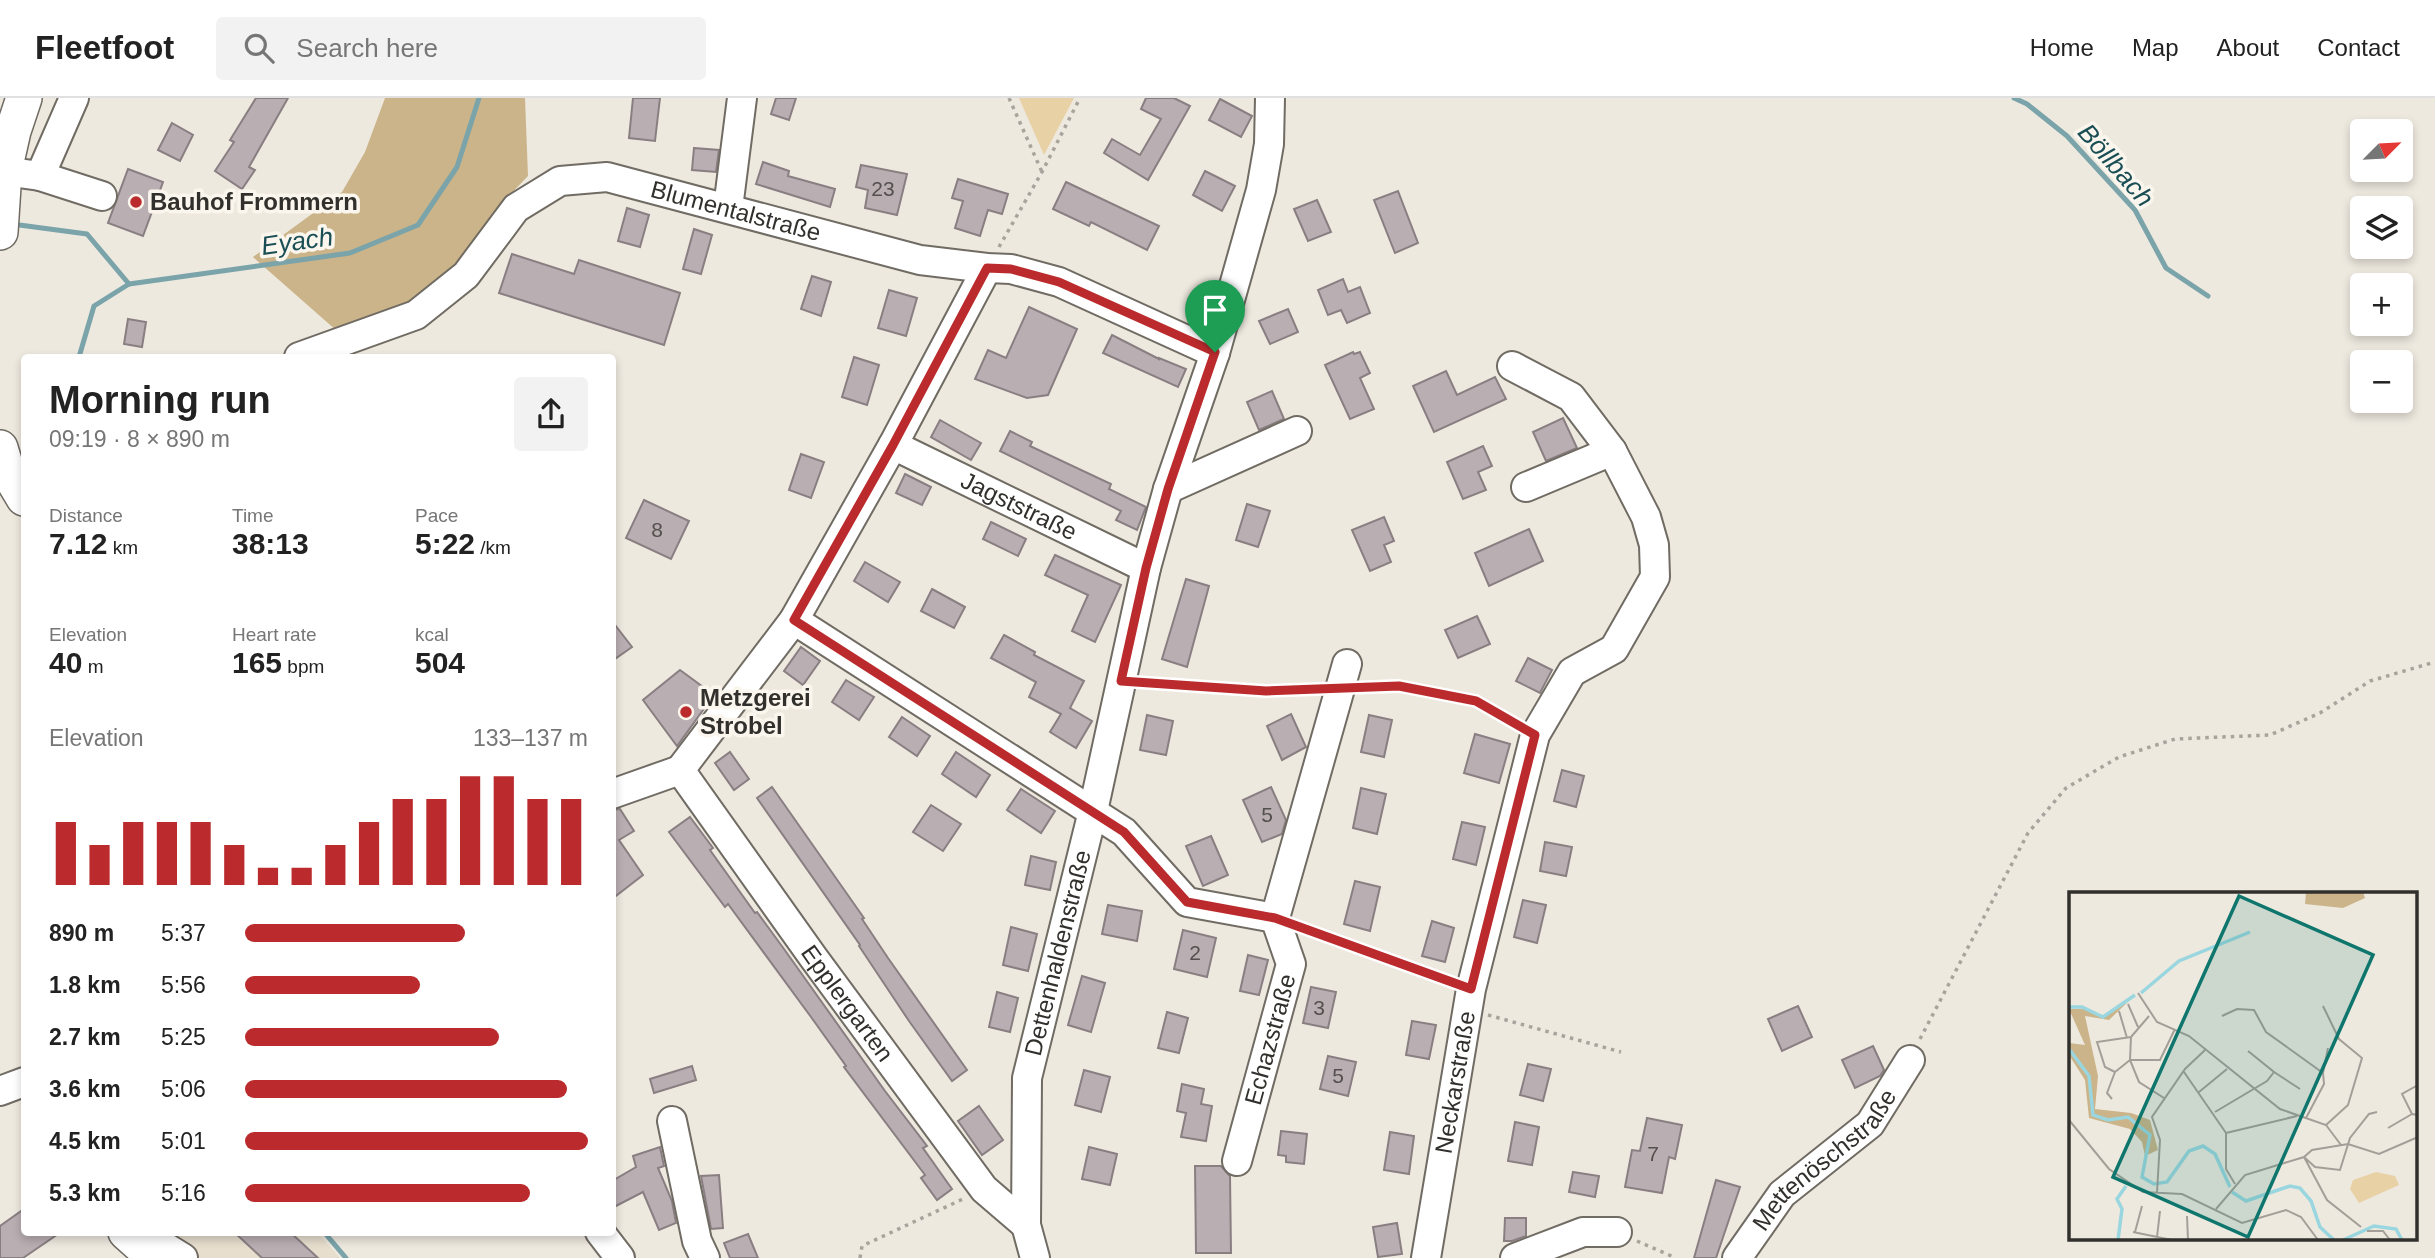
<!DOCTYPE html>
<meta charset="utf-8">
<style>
:root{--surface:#fff;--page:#f2f2f2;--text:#222;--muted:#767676;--line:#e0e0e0;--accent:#bb2b2d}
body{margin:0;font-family:Arial,sans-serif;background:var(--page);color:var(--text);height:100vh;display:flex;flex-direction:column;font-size:26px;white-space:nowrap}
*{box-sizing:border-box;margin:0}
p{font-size:23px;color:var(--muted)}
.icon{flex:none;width:38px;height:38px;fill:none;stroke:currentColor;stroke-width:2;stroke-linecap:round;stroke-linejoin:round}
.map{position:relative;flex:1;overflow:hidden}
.sheet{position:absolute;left:21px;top:256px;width:595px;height:882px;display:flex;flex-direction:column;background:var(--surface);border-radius:7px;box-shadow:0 4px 10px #0003}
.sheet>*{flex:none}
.needle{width:46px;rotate:66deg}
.fabs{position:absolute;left:2350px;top:21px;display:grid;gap:14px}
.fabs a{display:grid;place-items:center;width:63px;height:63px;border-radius:7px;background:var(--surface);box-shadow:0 4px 10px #0003;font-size:35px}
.pin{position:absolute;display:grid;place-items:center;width:60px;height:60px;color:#fff;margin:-72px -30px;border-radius:50% 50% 50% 0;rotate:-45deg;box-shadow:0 0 7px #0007}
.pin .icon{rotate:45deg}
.round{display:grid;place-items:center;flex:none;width:74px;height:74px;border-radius:7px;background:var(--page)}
.summary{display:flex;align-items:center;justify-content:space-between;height:119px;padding:0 28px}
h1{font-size:38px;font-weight:600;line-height:52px}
.figures{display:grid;grid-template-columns:repeat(3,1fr);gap:10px;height:119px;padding:7px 28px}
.figures div{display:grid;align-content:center}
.figures b{font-size:30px;font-weight:600}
.figures small{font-size:19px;font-weight:400}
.figures p{font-size:19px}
.chart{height:196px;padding:14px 28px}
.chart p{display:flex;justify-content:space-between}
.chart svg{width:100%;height:126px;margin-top:7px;stroke:var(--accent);stroke-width:6}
ul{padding:0 28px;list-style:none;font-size:23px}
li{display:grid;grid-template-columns:112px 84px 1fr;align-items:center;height:52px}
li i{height:18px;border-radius:9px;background:var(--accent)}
header{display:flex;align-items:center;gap:42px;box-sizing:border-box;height:98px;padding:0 35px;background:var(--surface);border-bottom:2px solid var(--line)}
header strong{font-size:33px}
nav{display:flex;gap:38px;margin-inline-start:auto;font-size:24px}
.search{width:490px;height:63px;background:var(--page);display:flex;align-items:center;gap:18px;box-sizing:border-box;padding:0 24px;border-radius:7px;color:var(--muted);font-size:26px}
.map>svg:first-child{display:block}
</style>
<header>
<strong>Fleetfoot</strong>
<div class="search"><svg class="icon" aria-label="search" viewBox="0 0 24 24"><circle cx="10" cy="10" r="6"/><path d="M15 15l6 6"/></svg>Search here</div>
<nav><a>Home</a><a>Map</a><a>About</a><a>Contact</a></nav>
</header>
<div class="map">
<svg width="2435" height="1160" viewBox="0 0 2435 1160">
<rect width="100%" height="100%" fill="#eee9df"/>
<polygon fill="#e7dece" points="144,1134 317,1134 340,1160 171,1160"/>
<polygon fill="#e9d1a6" points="1019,0 1074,0 1044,57"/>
<polygon fill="#cbb489" points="385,0 525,0 528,78 503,104 459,166 411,205 337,233 253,159 342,94 365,54"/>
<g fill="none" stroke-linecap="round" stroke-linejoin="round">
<g stroke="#7aa4aa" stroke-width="5">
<polyline points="2014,0 2027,6 2067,38 2135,112 2166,170 2208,198"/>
<polyline points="12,126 87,136 129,186"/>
<polyline points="79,259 94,208 129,186 350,155 418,127 457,69 479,0"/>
<polyline points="324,1134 346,1160"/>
</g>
</g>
<g fill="#b9aeb2" stroke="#897f82" stroke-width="2">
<polygon points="256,0 288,0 249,69 255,72 242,91 215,73 234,44 230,42"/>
<polygon points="633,0 660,0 655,43 629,40"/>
<polygon points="776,0 796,0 789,22 771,16"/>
<polygon points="1146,0 1174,0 1190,8 1148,82 1104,55 1112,41 1140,57 1161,21 1141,11"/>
<polygon points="1220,1 1252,18 1241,39 1209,22"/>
<polygon points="172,25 193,37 180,63 158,52"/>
<polygon points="694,50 719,52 716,74 692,72"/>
<polygon points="763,64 789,73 788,78 835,91 830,109 756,86"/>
<polygon points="861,67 907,76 897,117 865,110 868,92 856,89"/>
<polygon points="128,71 163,84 143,138 108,125"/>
<polygon points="1205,73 1235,88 1222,113 1193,97"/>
<polygon points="958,81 1008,96 1002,116 988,112 980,138 955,130 963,103 952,100"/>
<polygon points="1066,84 1159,128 1147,152 1091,124 1089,128 1053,111"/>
<polygon points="1398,93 1418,145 1395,155 1374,102"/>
<polygon points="1317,102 1331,134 1308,143 1294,111"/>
<polygon points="627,110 649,117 640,149 618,143"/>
<polygon points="694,131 712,137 701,176 683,171"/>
<polygon points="512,156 574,176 579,162 680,195 664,247 499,195"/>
<polygon points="812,178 831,184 821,218 801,211"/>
<polygon points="1343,181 1348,194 1360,189 1370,215 1347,225 1341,212 1328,217 1318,192"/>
<polygon points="889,192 917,200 906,238 878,230"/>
<polygon points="1029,209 1077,231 1048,297 1027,300 975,281 988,252 1006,260"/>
<polygon points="1288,211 1298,234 1270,246 1259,223"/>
<polygon points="128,221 146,224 142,249 124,246"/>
<polygon points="1112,237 1159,261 1159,260 1186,271 1178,289 1103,255"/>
<polygon points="1353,254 1354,256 1360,254 1370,275 1360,280 1374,311 1350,321 1325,267"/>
<polygon points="854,259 879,267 867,307 842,299"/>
<polygon points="1446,273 1457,297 1495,279 1506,301 1434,334 1413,288"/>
<polygon points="1272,293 1284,321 1259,332 1247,304"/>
<polygon points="1563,320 1577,350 1546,363 1533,334"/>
<polygon points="940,322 981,345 971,362 931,339"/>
<polygon points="1010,333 1032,344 1030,348 1111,386 1109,391 1146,409 1137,432 1116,422 1121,413 1000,353"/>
<polygon points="1483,348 1492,368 1478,374 1486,392 1463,401 1447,364"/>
<polygon points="801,356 824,364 811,400 789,392"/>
<polygon points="905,376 931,389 922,407 896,395"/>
<polygon points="644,402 689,423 671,461 626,440"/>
<polygon points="1247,406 1270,413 1258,449 1236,442"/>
<polygon points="1384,419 1394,443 1384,447 1391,464 1370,473 1352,432"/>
<polygon points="991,424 1026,441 1018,458 983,441"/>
<polygon points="1529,431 1543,463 1489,488 1475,455"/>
<polygon points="1055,457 1121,487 1095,544 1072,533 1088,497 1045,477"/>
<polygon points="865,464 900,484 888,504 854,483"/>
<polygon points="1186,481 1209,488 1187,569 1162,561"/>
<polygon points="932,491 965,509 954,530 921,513"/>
<polygon points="1477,518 1490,546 1458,560 1445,532"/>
<polygon points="612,523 632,549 612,563"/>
<polygon points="1004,537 1035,554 1034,557 1084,583 1070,610 1092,623 1076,650 1050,634 1061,616 1029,599 1036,584 991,560"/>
<polygon points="801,549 820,563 803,587 784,573"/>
<polygon points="1528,560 1552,572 1540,595 1516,583"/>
<polygon points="680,572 714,597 677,648 643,602"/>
<polygon points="846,582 874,599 859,622 832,604"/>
<polygon points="1291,616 1306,649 1282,662 1267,628"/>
<polygon points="1147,617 1173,623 1166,657 1140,652"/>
<polygon points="1369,617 1392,622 1384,659 1361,654"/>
<polygon points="902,619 930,638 917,658 889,639"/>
<polygon points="1475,636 1510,646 1499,685 1464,675"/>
<polygon points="730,654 749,681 734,692 715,665"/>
<polygon points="956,654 990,677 976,699 942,676"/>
<polygon points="1562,672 1584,678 1576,709 1554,703"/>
<polygon points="772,689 864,820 862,821 888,860 967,972 952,983 909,923 859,848 860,847 757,700"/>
<polygon points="1271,689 1286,722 1282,736 1262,744 1243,702"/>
<polygon points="1361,690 1386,696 1377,736 1353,730"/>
<polygon points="1021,691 1055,713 1041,735 1007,712"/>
<polygon points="931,707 961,726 943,753 913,734"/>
<polygon points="620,711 634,733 619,742 643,777 612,801 612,712"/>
<polygon points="690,719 713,750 710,752 755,815 757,814 784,851 885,993 927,1048 923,1050 952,1091 937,1102 921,1080 925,1077 844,969 846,968 811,919 728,806 725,809 669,734"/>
<polygon points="1462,724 1485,729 1476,767 1453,761"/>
<polygon points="1211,738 1228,777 1203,788 1186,748"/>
<polygon points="1545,744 1572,749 1566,778 1540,773"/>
<polygon points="1031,758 1056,764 1050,792 1025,787"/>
<polygon points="1355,783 1380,789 1370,833 1344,826"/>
<polygon points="1523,802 1546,807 1537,845 1514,839"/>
<polygon points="1108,807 1142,813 1137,843 1102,836"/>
<polygon points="1432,823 1454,830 1445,864 1422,858"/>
<polygon points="1011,829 1037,836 1028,873 1003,867"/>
<polygon points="1183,832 1216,840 1207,879 1174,871"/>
<polygon points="1248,857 1268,862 1259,897 1240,893"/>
<polygon points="1082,878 1105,885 1091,934 1068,927"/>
<polygon points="1311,889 1336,894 1328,930 1303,925"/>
<polygon points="997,894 1018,900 1010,934 989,929"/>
<polygon points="1798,908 1812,939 1782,953 1768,921"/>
<polygon points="1167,914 1188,920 1179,955 1158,950"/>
<polygon points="1412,923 1436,927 1429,961 1406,957"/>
<polygon points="1873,948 1884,972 1880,978 1855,990 1842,962"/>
<polygon points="1328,958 1356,964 1348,998 1320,991"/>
<polygon points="1528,966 1551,971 1543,1003 1520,997"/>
<polygon points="692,968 696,982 654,995 650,981"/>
<polygon points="1084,972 1110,979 1101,1014 1075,1007"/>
<polygon points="1182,986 1204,991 1201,1006 1212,1008 1206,1043 1181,1039 1186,1015 1177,1013"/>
<polygon points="979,1008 1003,1042 982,1057 958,1023"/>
<polygon points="1647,1020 1682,1027 1675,1061 1669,1059 1662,1095 1625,1089 1632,1052 1640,1053"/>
<polygon points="1515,1024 1539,1029 1532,1067 1508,1063"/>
<polygon points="1281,1033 1307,1036 1304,1066 1286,1064 1286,1058 1278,1057"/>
<polygon points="1390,1034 1414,1038 1409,1076 1384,1072"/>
<polygon points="660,1049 664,1068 658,1070 672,1103 676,1125 659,1132 643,1094 612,1110 612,1083 636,1069 633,1058"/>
<polygon points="1089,1049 1117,1056 1110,1087 1082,1081"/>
<polygon points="1195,1068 1221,1068 1230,1078 1231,1155 1196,1155"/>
<polygon points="1573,1074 1599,1078 1595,1099 1569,1094"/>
<polygon points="719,1077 723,1130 711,1131 701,1078"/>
<polygon points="1716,1082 1740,1089 1716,1160 1694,1160"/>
<polygon points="24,1111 24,1134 61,1134 23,1160 0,1160 0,1128"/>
<polygon points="1505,1120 1526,1120 1526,1138 1512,1143 1504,1143"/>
<polygon points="1397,1125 1402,1156 1378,1159 1373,1129"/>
<polygon points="234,1134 290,1134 318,1160 262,1160"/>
<polygon points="748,1136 758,1160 730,1160 724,1145"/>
</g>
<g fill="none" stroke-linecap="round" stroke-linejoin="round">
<defs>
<g id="minor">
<polyline points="4,73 40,78 102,98"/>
<polyline points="40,78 74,0"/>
<polyline points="728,110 742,0"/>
<path id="s1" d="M299 259 416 217 466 177 516 110 560 83 607 79 920 162 987 170 1011 171 1059 184 1215 255"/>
<path id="s2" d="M893 347 1146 470"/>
<polyline points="1526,389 1612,353"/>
<polyline points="1168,391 1297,333"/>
<polyline points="794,522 1124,734 1187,804 1275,820 1347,566"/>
<polyline points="680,672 794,522 893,347 987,170"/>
<path id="s3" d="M680 672 813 859 984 1091 1026 1127"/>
<polyline points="612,696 680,672"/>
<polyline points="0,993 24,984"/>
<polyline points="672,1023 697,1143 705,1160"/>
<path id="s4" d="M1237 1063 1291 866 1275 820"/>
<polyline points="141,1134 183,1160"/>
<polyline points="600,1134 620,1160"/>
<path id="s5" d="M1035 1160 1026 1127 1027 980 1093 713 1146 470 1168 391 1215 255 1261 92 1269 46 1270 0"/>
<path id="s6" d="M1426 1160 1471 891 1535 637 1572 574 1614 551 1655 479 1654 447 1646 419 1612 353 1571 299 1512 268"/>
<polyline points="1515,1160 1583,1134 1617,1134"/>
<path id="s7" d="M1737 1160 1782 1096 1870 1026 1910 962"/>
</g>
<g id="major">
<polyline points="0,134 4,73 13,33 24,0"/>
<polyline points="0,350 6,370 24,400"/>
<polyline points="126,1134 155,1160"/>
</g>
</defs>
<use href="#minor" stroke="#706b63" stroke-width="32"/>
<use href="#major" stroke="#706b63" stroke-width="38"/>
<g stroke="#a8a49d" stroke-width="3.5" stroke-dasharray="3.5 5" stroke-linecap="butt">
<polyline points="1009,0 1042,74"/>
<polyline points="999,149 1042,74 1080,0"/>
<polyline points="1142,584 1266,593 1316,591"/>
<polyline points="1362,590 1399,588 1476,603 1515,626"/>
<polyline points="1303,831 1451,884"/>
<polyline points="1488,917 1621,954"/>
<polyline points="1920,941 2028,735 2066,690 2119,659 2175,641 2270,637 2320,615 2370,583 2435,564"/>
<polyline points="1637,1143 1676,1160"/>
<polyline points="860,1160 862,1148 963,1101"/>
</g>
<use href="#minor" stroke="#fff" stroke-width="28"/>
<use href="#major" stroke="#fff" stroke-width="35"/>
</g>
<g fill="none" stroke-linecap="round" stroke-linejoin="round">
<defs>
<polygon id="route" points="987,170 1011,171 1059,184 1215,254 1168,391 1146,470 1121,583 1266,593 1399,588 1476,603 1535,637 1471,891 1275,820 1187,804 1124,734 794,522 893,347"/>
</defs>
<use href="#route" stroke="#fff" stroke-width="14"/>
<use href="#route" stroke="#bb2b2d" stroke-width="9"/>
</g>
<g fill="#bb2b2d" stroke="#fbf6ed" stroke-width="2.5">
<circle cx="136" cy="104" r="7"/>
<circle cx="686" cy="614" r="7"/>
</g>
<g text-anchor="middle" stroke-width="7" stroke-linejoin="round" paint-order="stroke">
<g font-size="21" fill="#54504e">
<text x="883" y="98">23</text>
<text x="657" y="439">8</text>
<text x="1267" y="724">5</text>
<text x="1195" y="862">2</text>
<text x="1319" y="917">3</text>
<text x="1338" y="985">5</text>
<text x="1653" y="1063">7</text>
</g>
<g font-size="24" font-weight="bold" fill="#32302d" stroke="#fbf6ed" text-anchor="start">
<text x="150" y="112">Bauhof Frommern</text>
<text x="700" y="608">Metzgerei<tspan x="700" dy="28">Strobel</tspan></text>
</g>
<g font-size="24" fill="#32302d" stroke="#fbf6ed">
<text dy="8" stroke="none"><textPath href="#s1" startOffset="504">Blumentalstraße</textPath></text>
<text dy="8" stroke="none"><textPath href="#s2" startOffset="140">Jagststraße</textPath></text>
<text dy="8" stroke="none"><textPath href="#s5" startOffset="310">Dettenhaldenstraße</textPath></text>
<text dy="8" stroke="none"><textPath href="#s3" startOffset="287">Epplergarten</textPath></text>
<text dy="8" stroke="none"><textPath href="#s4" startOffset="126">Echazstraße</textPath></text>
<text dy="8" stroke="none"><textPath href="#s6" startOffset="178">Neckarstraße</textPath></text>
<text dy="8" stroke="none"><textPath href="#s7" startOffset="133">Mettenöschstraße</textPath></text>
</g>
<g font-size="26" font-style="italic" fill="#194e55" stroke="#fbf6ed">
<text transform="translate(2116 67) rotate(49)" y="9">Böllbach</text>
<text transform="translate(297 143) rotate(-8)" y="9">Eyach</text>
</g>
</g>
<g transform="translate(2069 794)">
<rect width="348" height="348" fill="#eee9df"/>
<path d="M307 280 326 284 330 293 290 311 281 297 284 288Z" fill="#e9d1a6"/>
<path d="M237 0H294L296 6 274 16 236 12ZM64 105 40 128 16 124 29 184 26 217 62 221 81 228 89 258 76 264 73 250 61 237 20 226 16 188 0 163V151L16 153 0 117H15L34 126Z" fill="#cbb489"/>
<path fill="none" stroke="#99d6df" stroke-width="3.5" d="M72 101 110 69 181 40M0 115H13L34 125 66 103M0 157 20 184 24 223 39 228 59 225 81 243 73 285 85 292 98 290 120 259 134 254 146 262 161 295M163 300 177 309 221 294 231 296 242 309 251 335 265 348M49 348 53 317 48 307 57 294M274 348 305 334 327 337 333 348"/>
<path fill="none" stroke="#a39f98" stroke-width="2" d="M69 101 88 130 120 144 211 217 257 233 272 253M59 112 69 135M254 114 270 147 293 166 279 213 257 233M50 119 58 146M80 124 62 145 61 168 70 190 95 206M153 124 168 117 185 118 197 140 254 181 255 192 237 226M46 180 36 175 28 150 62 145M115 180 157 241M205 180 231 197M254 181 259 156M349 193 333 202 343 222 349 223M130 200 158 177M43 207 38 201 46 180 61 168H91L106 137M146 220 198 189 205 180 179 159M0 228 40 277 74 300 113 302 173 331 217 318 232 325 249 348M319 236 343 222M157 241 228 224M157 241V277L166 292M235 265 246 275 271 278 281 246 300 222 308 220M235 265 258 308 292 335M88 301 91 248 83 225 116 177 136 158M147 317 176 283 235 265 243 258 279 252 310 262 349 245M118 324 119 348M298 339H314L321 348M64 340 103 348M66 340 73 314M88 345 91 319"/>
<path fill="#0f766e" fill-opacity="0.15" stroke="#0f766e" stroke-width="3.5" d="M170 4 304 63 179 345 44 285Z"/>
<rect width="348" height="348" fill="none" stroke="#32302d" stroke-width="3.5"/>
</g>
</svg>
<div class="fabs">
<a><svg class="needle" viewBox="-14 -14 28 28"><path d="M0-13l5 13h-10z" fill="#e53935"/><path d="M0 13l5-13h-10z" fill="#767676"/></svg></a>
<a><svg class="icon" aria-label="layers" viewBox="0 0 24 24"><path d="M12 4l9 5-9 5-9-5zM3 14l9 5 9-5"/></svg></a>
<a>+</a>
<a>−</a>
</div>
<div class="pin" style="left:1215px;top:254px;background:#1e9e55"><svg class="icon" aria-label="arrive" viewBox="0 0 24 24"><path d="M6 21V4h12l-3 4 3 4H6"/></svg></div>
<section class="sheet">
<div class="summary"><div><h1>Morning run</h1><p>09:19 · 8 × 890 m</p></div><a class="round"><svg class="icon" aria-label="share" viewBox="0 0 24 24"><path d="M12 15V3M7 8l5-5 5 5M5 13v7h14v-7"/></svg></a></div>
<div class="figures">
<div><p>Distance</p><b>7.12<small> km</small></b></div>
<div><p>Time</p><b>38:13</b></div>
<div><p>Pace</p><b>5:22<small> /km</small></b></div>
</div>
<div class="figures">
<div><p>Elevation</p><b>40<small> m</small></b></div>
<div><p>Heart rate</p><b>165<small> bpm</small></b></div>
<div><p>kcal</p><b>504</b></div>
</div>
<div class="chart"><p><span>Elevation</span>133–137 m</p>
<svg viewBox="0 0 160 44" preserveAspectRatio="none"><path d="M5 44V22M15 44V30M25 44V22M35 44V22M45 44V22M55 44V30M65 44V38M75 44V38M85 44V30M95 44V22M105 44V14M115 44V14M125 44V6M135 44V6M145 44V14M155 44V14"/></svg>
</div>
<ul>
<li><b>890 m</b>5:37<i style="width:64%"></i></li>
<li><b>1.8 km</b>5:56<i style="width:51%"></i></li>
<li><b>2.7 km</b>5:25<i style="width:74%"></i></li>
<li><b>3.6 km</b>5:06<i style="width:94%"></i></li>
<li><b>4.5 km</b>5:01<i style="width:100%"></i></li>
<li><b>5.3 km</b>5:16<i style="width:83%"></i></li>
</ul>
</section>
</div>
